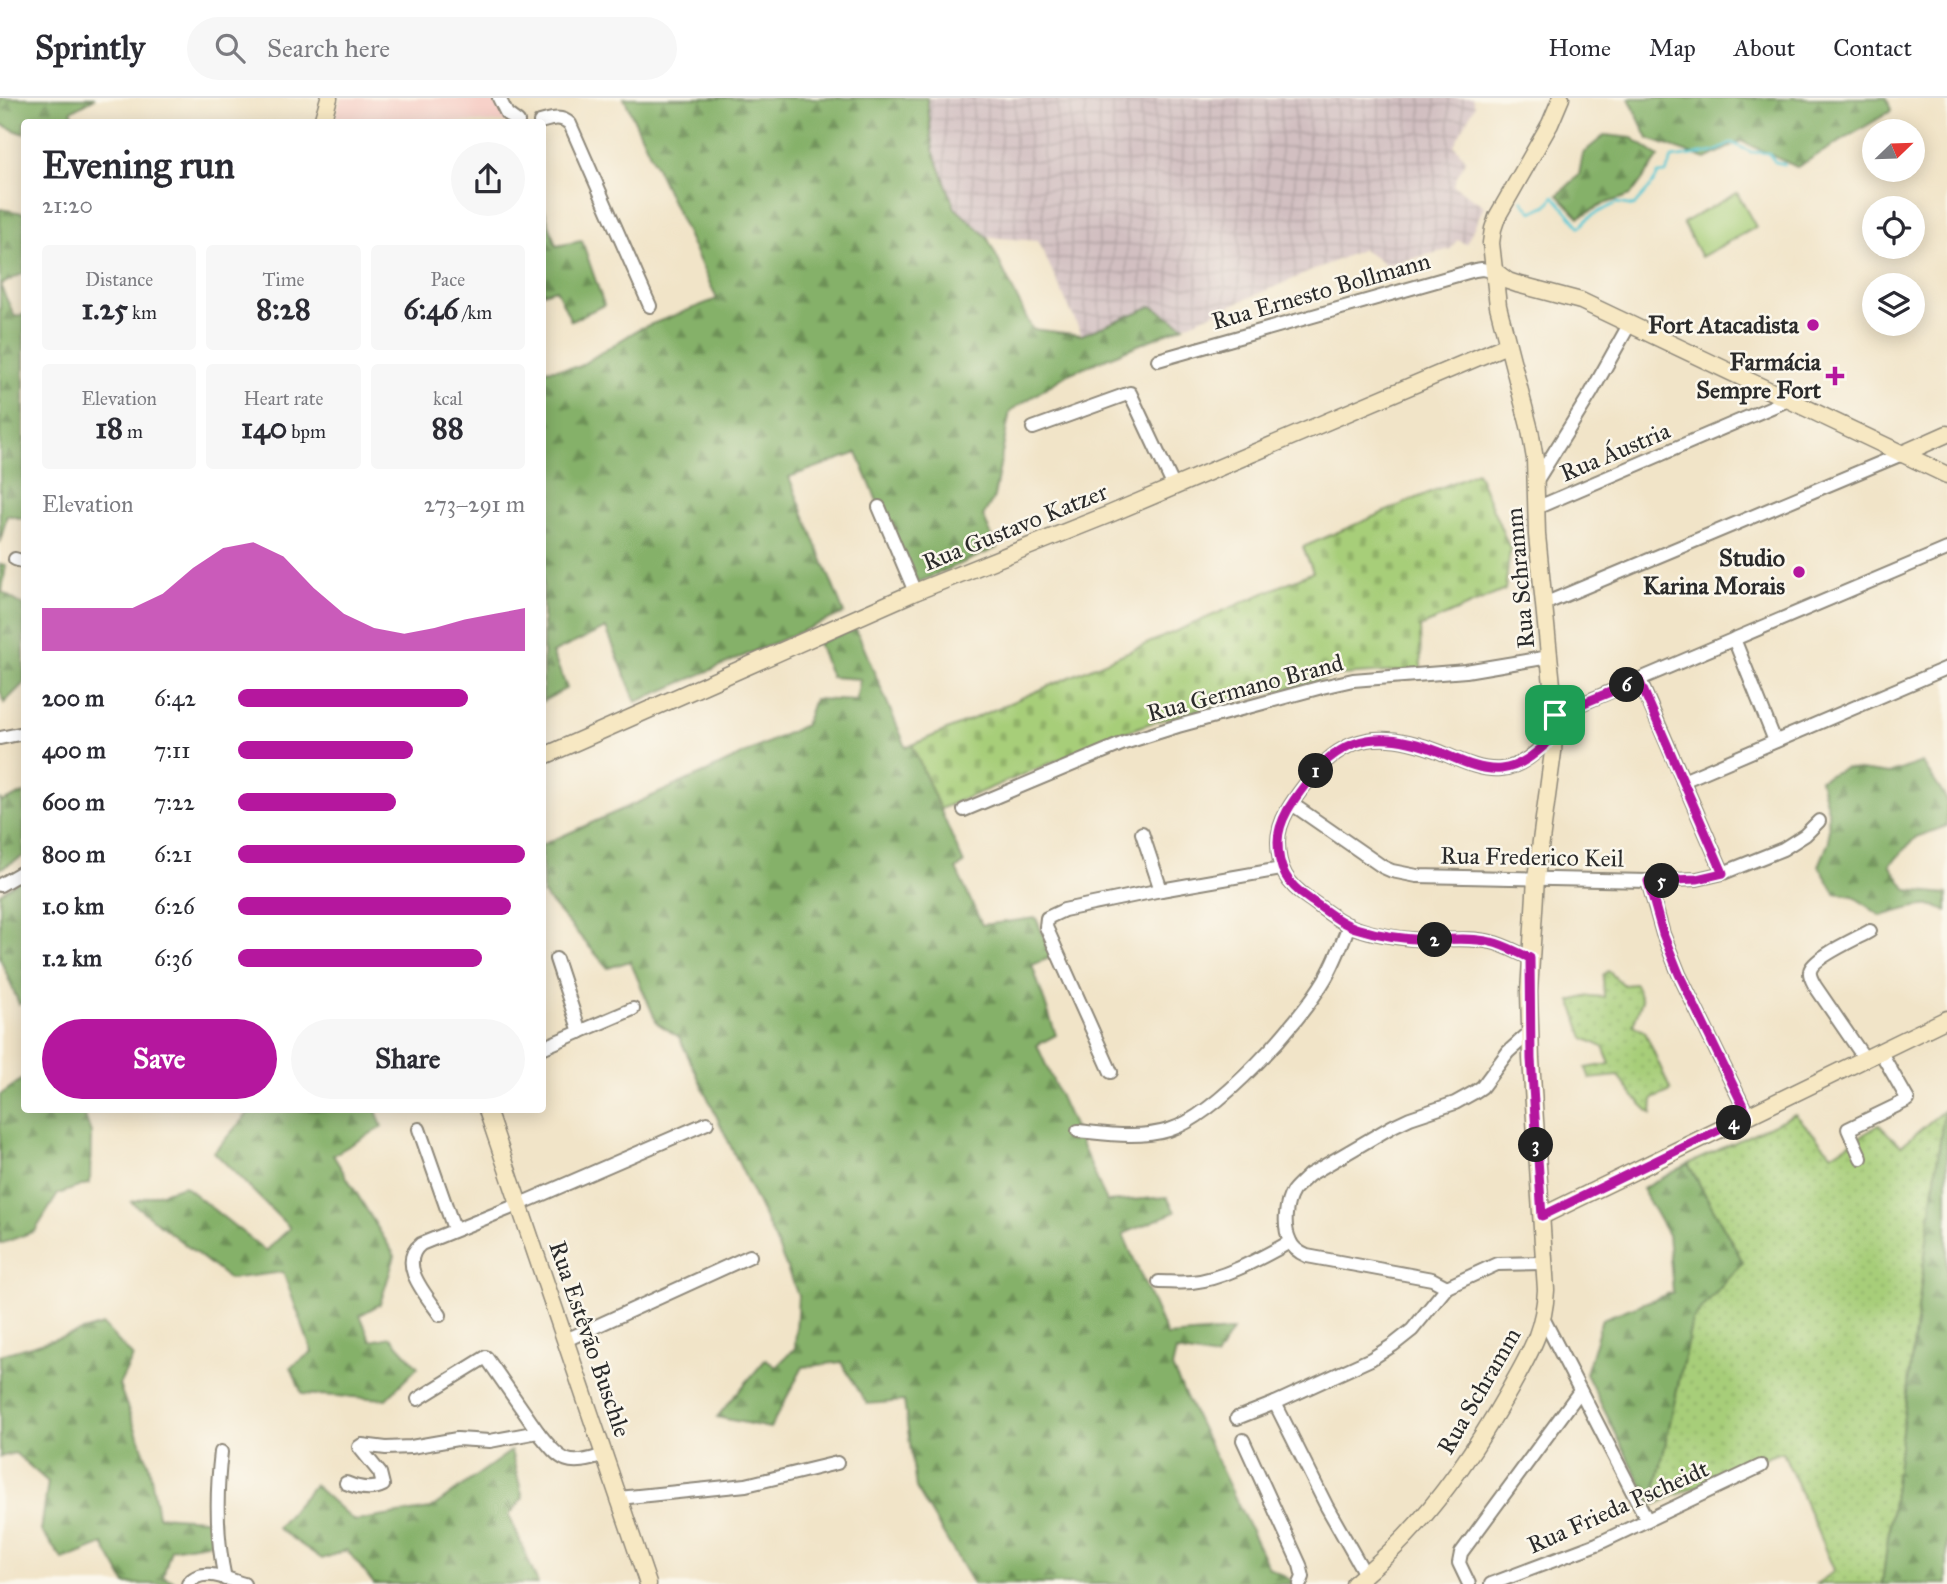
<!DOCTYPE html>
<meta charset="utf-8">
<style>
:root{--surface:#fff;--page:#f7f7f7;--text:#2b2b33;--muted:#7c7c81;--line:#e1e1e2;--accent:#b5179e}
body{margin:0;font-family:"IM FELL Great Primer",serif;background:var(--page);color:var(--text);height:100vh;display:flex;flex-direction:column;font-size:26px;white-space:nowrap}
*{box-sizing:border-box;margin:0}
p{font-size:23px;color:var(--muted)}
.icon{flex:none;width:38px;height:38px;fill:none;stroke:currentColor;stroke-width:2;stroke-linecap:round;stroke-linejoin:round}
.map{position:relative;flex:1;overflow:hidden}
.sheet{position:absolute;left:21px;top:21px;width:525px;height:994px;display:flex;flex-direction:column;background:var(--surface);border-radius:7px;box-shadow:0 4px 18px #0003}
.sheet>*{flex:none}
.needle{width:46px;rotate:67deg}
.buttons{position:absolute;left:1862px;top:21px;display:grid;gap:14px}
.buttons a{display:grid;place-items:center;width:63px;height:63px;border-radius:50%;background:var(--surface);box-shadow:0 4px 18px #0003;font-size:35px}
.pin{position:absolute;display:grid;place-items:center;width:60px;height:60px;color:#fff;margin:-30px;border-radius:14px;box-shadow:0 4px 10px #0006}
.km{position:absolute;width:35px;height:35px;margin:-18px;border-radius:50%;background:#222;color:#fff;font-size:19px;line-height:35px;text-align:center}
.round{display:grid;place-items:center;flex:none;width:74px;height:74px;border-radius:37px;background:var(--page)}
.overview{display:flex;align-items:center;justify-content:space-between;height:119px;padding:0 21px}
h1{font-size:38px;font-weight:700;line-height:52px}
.stats{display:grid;grid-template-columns:repeat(3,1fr);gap:10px;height:119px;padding:7px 21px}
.stats div{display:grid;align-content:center;border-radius:7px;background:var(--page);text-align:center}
.stats b{font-size:30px;font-weight:700}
.stats small{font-size:19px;font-weight:400}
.stats p{font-size:19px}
.chart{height:196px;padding:14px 21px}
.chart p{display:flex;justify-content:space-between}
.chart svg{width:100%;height:126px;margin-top:7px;fill:var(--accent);opacity:.7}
.primary-button{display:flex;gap:14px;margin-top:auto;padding:14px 21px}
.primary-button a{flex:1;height:80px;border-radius:42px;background:var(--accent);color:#fff;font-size:28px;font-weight:700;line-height:80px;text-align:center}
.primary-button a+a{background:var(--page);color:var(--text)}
ul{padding:0 21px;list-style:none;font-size:23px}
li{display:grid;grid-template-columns:112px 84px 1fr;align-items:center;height:52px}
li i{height:18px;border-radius:9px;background:var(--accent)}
header{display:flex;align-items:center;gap:42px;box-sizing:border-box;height:98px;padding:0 35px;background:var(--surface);border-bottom:2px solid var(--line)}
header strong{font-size:33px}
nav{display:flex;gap:38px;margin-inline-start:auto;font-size:24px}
.search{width:490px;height:63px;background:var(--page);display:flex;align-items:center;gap:18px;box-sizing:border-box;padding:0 24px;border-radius:38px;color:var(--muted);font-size:26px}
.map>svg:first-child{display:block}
</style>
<header>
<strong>Sprintly</strong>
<div class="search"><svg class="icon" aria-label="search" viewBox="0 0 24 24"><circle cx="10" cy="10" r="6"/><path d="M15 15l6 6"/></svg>Search here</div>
<nav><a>Home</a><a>Map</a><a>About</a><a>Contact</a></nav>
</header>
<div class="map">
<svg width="1947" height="1486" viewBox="0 0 1947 1486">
<defs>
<pattern id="industrial-grid" width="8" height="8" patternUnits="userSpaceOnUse" patternTransform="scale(1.75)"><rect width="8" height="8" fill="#d2bfc1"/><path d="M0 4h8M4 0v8" fill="none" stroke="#b4a4a6"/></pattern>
<pattern id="grass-dots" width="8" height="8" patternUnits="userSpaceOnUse" patternTransform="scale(1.75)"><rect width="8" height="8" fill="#a7ce79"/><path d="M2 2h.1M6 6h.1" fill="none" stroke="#90b169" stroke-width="1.8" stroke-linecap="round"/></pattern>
<pattern id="forest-firs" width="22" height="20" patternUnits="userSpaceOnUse" patternTransform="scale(1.75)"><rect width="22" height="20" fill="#85b169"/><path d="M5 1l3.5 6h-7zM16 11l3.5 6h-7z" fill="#6d9057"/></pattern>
<pattern id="cemetery-stones" width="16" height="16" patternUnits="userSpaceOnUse" patternTransform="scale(1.75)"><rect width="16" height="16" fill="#a7ce79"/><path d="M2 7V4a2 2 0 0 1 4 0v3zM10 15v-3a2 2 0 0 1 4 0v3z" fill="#90b169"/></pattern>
</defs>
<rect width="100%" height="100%" fill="#fbf7ec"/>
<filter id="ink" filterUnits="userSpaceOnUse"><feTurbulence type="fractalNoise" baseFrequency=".0143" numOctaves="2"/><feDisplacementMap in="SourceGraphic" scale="14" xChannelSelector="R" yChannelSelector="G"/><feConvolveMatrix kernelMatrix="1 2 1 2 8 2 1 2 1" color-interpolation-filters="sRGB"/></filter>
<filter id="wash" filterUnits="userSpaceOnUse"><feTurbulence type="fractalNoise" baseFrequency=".00686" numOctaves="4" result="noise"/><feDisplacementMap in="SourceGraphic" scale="28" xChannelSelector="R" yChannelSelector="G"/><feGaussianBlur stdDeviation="1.57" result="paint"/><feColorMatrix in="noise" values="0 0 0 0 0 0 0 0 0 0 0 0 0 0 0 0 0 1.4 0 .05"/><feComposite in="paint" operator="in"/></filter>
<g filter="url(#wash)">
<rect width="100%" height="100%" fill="#f1e4c8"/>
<polygon fill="#f7d1c9" points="341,0 491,0 508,24 334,24"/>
<polygon fill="url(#industrial-grid)" points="927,0 1472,0 1475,8 1454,47 1466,61 1453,87 1484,108 1466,146 1457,142 1451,151 1386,167 1363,151 1092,267 1082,237 1038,143 987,139 955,110 933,52"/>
<g fill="url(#grass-dots)" stroke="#697c52" stroke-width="2">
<polygon points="1608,873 1624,887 1635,886 1642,902 1633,927 1645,934 1671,993 1653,1001 1652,1016 1636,1001 1618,978 1590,981 1586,970 1610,966 1603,949 1584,940 1571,903 1589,898 1604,899 1603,877"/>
<polygon points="1944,1012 1882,1486 1817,1486 1834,1472 1783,1354 1754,1363 1652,1408 1692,1222 1743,1164 1688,1066 1795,1016 1832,1056 1879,1027 1901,1048"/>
</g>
<g fill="url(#forest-firs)" stroke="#586e4a" stroke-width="2">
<polygon points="0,0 95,0 71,13 76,24 24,24 24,36 0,26"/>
<polygon points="624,0 927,0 933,52 955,110 987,139 1032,231 1082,237 1152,208 1184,228 1068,276 1010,313 994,399 983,418 997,450 912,487 857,355 789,379 844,515 636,604 606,530 552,555 567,590 543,603 543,272 578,269 639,231 717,201"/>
<polygon points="1629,0 1887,0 1891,13 1797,69 1741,43 1706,61 1648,41"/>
<polygon points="1605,37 1632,40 1659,59 1631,97 1604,106 1579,119 1558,97 1579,77 1583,55"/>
<polygon points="543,107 556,148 582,143 604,207 571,223 556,191 543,195"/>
<polygon points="0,111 24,115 24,175 0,187 15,219 24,216 24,421 7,417 0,445"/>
<polygon points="0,466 6,467 2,494 24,508 24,585 4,605 0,592"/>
<polygon points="856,531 906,649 912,647 964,766 956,771 982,827 1036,820 1052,859 1032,867 1056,937 1037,947 1107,1104 1167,1099 1175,1114 1123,1136 1167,1238 1232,1233 1216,1260 1176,1253 1172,1270 1269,1470 1296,1485 1296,1486 973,1486 916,1390 904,1303 867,1306 841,1264 803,1269 770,1330 717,1319 766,1261 776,1269 795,1250 798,1197 775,1142 679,939 657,925 630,863 608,870 543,796 542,747 706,674 805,627 814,601 856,603 860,581 831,579 818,545"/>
<path d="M1922 664 1947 702V728L1916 739 1890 767 1907 792 1947 796V813C1928 801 1901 813 1881 818L1853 798 1835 795 1819 768 1829 743 1828 712 1820 681 1845 670 1889 676Z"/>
<polygon points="24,695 24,758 0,771 0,700 1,704"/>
<polygon points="24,779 24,904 19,906 0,860 0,795"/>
<polygon points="24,980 24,1012 83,1012 91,1035 90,1085 58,1096 35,1133 0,1146 0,997"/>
<polygon points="1947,1010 1947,1486 1882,1486 1944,1012"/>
<polygon points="251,1012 376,1012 382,1029 333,1057 395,1158 380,1206 360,1217 371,1243 391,1239 418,1269 386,1301 302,1296 291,1269 312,1254 283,1174 229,1181 131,1104 184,1088 266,1153 290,1130 214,1054"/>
<polygon points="1688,1066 1743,1164 1692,1222 1652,1408 1586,1276 1602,1221 1673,1194 1668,1137 1642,1091"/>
<polygon points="103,1227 133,1259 119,1287 149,1367 158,1418 218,1422 219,1443 171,1451 163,1478 179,1486 126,1486 103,1446 63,1462 41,1433 48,1384 15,1355 0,1359 0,1257"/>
<polygon points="511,1353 523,1400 509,1417 538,1486 374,1486 347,1452 322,1461 277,1430 314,1387 354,1423 430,1411"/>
</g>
<polygon fill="url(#cemetery-stones)" stroke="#697c52" stroke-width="2" points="1477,374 1510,451 1505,492 1420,529 1421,572 1340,577 1154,624 1125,634 940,711 912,647 1313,474 1303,449"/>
<polygon fill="#a7ce79" stroke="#697c52" stroke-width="2" points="1737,95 1756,129 1701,159 1683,125"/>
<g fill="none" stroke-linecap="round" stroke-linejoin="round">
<path stroke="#5cc8d4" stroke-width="2.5" d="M1522 102 1532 114 1547 107 1554 98 1580 129C1592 114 1601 114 1617 105L1634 108C1642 97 1654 89 1658 76L1666 75 1672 60 1715 54 1732 45 1751 54 1768 55 1775 64 1784 66"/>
</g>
</g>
<g filter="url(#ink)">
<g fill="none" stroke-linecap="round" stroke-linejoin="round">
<defs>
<g id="street">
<polyline points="499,0 507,16 518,24"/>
<path d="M540 24C551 21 561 17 570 26L650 208"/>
<polyline points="1158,262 1475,172 1482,171 1496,174"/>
<polyline points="1033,330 1130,295 1174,389"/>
<polyline points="1537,382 1591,295 1629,227"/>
<polyline points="879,409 915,494"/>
<polyline points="1536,410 1788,302"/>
<polyline points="15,461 24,464"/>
<polyline points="1544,506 1902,356"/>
<polyline points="1734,541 1775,643"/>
<polyline points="1639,581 1723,775"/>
<polyline points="1555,617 1947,451"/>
<polyline points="0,640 24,635"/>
<polyline points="1683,683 1947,570"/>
<polyline points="1292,706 1383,769 1392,773 1417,778 1648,783 1697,781 1723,775 1783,751 1805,737 1819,723"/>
<polyline points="964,712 1124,645 1178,628 1322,589 1353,582 1466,573 1549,559"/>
<polyline points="1142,735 1161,792"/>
<polyline points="1648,783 1663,836 1679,876 1748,1018"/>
<polyline points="0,787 24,773"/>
<path d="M1530 860C1518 855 1505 847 1491 844 1471 839 1448 842 1427 842 1405 841 1380 838 1359 831 1341 826 1325 812 1309 801 1287 786 1278 771 1278 744 1278 721 1295 700 1308 683 1345 634 1386 632 1440 654 1459 662 1480 673 1501 671 1522 669 1539 652 1554 638"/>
<polyline points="556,861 580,934"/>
<path d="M1529 935 1508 954 1482 989 1473 995 1455 1005 1410 1020 1393 1028 1309 1077C1304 1082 1298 1087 1293 1093 1285 1106 1283 1129 1290 1143 1293 1151 1300 1155 1307 1158L1432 1181 1447 1189 1497 1166 1544 1165"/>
<polyline points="542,950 633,911"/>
<path d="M1865 961 1815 888C1813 884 1809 878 1810 873 1812 860 1858 840 1870 833"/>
<polyline points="1111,974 1046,829 1047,820 1064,812 1161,792 1281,771"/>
<polyline points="419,1031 454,1131"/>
<path d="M1078 1033C1108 1036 1139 1041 1169 1032 1217 1017 1300 924 1325 881 1335 864 1342 845 1349 827"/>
<polyline points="1861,1060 1848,1031 1908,1002 1880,953"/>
<path d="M1159 1184C1170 1184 1181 1185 1192 1184 1225 1181 1262 1159 1290 1144"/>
<path d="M440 1217C428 1199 396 1166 421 1146L520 1106 707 1025"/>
<polyline points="1543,1220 1647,1422"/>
<polyline points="566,1242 750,1158"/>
<polyline points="418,1301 486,1259 538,1334"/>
<polyline points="1237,1320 1275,1305"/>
<polyline points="1243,1342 1300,1467 1303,1479 1300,1486"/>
<path d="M221 1354C216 1396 216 1439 225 1481"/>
<path d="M346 1385C358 1390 371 1393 383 1387L380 1375 359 1349 362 1347 386 1350 411 1349 457 1341 490 1343 538 1334C563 1365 566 1369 605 1357"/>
<polyline points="619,1400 746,1387 837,1365"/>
<polyline points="1365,1476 1327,1409 1275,1305 1371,1261 1393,1247 1412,1232 1447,1189"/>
<path d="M188 1486C201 1468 227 1481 244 1486"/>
<polyline points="1469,1486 1459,1465 1461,1455 1580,1293"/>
<polyline points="1491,1486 1597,1446 1761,1368"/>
</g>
<g id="secondary">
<polyline points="322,24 329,0"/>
<polyline points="1496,174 1508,183 1517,186 1581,203 1947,377"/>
<polyline points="1902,356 1947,336"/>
<polyline points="542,659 915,494 1110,416 1507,247"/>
<polyline points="487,1012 648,1486"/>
<polyline points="1542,1118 1947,921"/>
<path d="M1354 1486C1371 1471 1389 1456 1405 1439 1447 1395 1480 1344 1510 1291 1529 1256 1544 1234 1546 1192L1531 961 1529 894 1536 780 1553 654 1555 617 1537 437 1535 361 1530 332 1498 208 1491 145 1493 131 1497 119 1550 26 1561 0"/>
</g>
</defs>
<use href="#street" stroke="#8e887a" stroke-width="16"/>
<use href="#secondary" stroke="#8e887a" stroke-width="19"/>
<use href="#street" stroke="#fff" stroke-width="12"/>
<use href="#secondary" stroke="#f7e8c3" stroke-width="16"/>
</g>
</g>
<g fill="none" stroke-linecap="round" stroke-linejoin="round" filter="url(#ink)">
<defs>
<path id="route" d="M1639 582 1723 775 1697 781 1648 783 1663 836 1679 876 1748 1018 1542 1118 1531 961 1530 860C1518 855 1505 847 1491 844 1471 839 1448 842 1428 842 1405 841 1381 838 1359 831 1341 826 1325 812 1309 801 1287 786 1278 771 1278 744 1278 721 1295 700 1308 683 1345 634 1386 632 1440 654 1459 662 1480 673 1501 671 1523 669 1539 652 1555 638V617Z"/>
</defs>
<use href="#route" stroke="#fff" stroke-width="14"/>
<use href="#route" stroke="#b5179e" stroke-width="9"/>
</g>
<g fill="#b5179e" stroke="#fbf7ec" stroke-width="2.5">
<circle cx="1813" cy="227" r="7"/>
<path d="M1831.5 267.5h7v7h7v7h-7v7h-7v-7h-7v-7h7z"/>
<circle cx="1799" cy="474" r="7"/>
</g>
<g text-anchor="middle" stroke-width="5" stroke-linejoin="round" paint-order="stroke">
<g font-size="24" fill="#2b2b2b" stroke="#fbf7ec">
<text transform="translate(1321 193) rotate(-16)" y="8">Rua Ernesto Bollmann</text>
<text transform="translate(1615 354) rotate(-23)" y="8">Rua Áustria</text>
<text transform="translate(1015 429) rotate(-22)" y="8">Rua Gustavo Katzer</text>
<text transform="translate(1520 480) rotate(-95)" y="8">Rua Schramm</text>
<text transform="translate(1245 590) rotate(-15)" y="8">Rua Germano Brand</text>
<text transform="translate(1532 759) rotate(1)" y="8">Rua Frederico Keil</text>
<text transform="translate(590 1241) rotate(71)" y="8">Rua Estêvão Buschle</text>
<text transform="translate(1479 1293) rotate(-60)" y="8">Rua Schramm</text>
<text transform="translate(1618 1409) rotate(-24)" y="8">Rua Frieda Pscheidt</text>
</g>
<g font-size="24" font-weight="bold" fill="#2b2b2b" stroke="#fbf7ec" text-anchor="end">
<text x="1799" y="235">Fort Atacadista</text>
<text x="1821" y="272">Farmácia<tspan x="1821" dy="28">Sempre Fort</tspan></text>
<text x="1785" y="468">Studio<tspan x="1785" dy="28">Karina Morais</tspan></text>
</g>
</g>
</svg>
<div class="buttons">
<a><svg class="needle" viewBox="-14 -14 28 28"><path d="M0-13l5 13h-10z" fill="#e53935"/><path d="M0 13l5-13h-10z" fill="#7c7c81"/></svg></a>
<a><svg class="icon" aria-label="locate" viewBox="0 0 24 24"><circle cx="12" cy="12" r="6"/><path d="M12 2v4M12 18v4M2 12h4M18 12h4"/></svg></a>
<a><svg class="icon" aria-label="layers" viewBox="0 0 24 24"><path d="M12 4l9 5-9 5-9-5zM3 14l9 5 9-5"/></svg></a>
</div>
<div class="pin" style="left:1555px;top:617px;background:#1e9e55"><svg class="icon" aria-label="arrive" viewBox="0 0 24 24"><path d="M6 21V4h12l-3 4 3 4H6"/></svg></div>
<b class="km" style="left:1316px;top:673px">1</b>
<b class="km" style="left:1435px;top:842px">2</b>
<b class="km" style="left:1536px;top:1047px">3</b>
<b class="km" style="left:1734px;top:1025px">4</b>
<b class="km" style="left:1662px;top:783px">5</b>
<b class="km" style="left:1627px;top:587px">6</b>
<section class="sheet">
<div class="overview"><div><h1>Evening run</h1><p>21:20</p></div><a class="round"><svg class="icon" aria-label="share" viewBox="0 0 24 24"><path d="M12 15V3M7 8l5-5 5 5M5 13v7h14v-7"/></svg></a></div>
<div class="stats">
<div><p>Distance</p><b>1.25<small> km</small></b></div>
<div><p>Time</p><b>8:28</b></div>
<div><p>Pace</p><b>6:46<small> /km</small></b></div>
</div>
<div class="stats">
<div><p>Elevation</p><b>18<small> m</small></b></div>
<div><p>Heart rate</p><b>140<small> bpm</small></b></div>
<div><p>kcal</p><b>88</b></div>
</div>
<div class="chart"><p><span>Elevation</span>273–291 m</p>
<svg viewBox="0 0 160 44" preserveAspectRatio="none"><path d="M0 44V29L10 29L20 29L30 29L40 24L50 15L60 8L70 6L80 11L90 22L100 31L110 36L120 38L130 36L140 33L150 31L160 29V44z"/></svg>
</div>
<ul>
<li><b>200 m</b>6:42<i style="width:80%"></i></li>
<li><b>400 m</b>7:11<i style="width:61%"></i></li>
<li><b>600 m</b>7:22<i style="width:55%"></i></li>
<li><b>800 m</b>6:21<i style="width:100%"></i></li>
<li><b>1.0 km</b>6:26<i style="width:95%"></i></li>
<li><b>1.2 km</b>6:36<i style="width:85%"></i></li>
</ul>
<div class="primary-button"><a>Save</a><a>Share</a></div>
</section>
</div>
